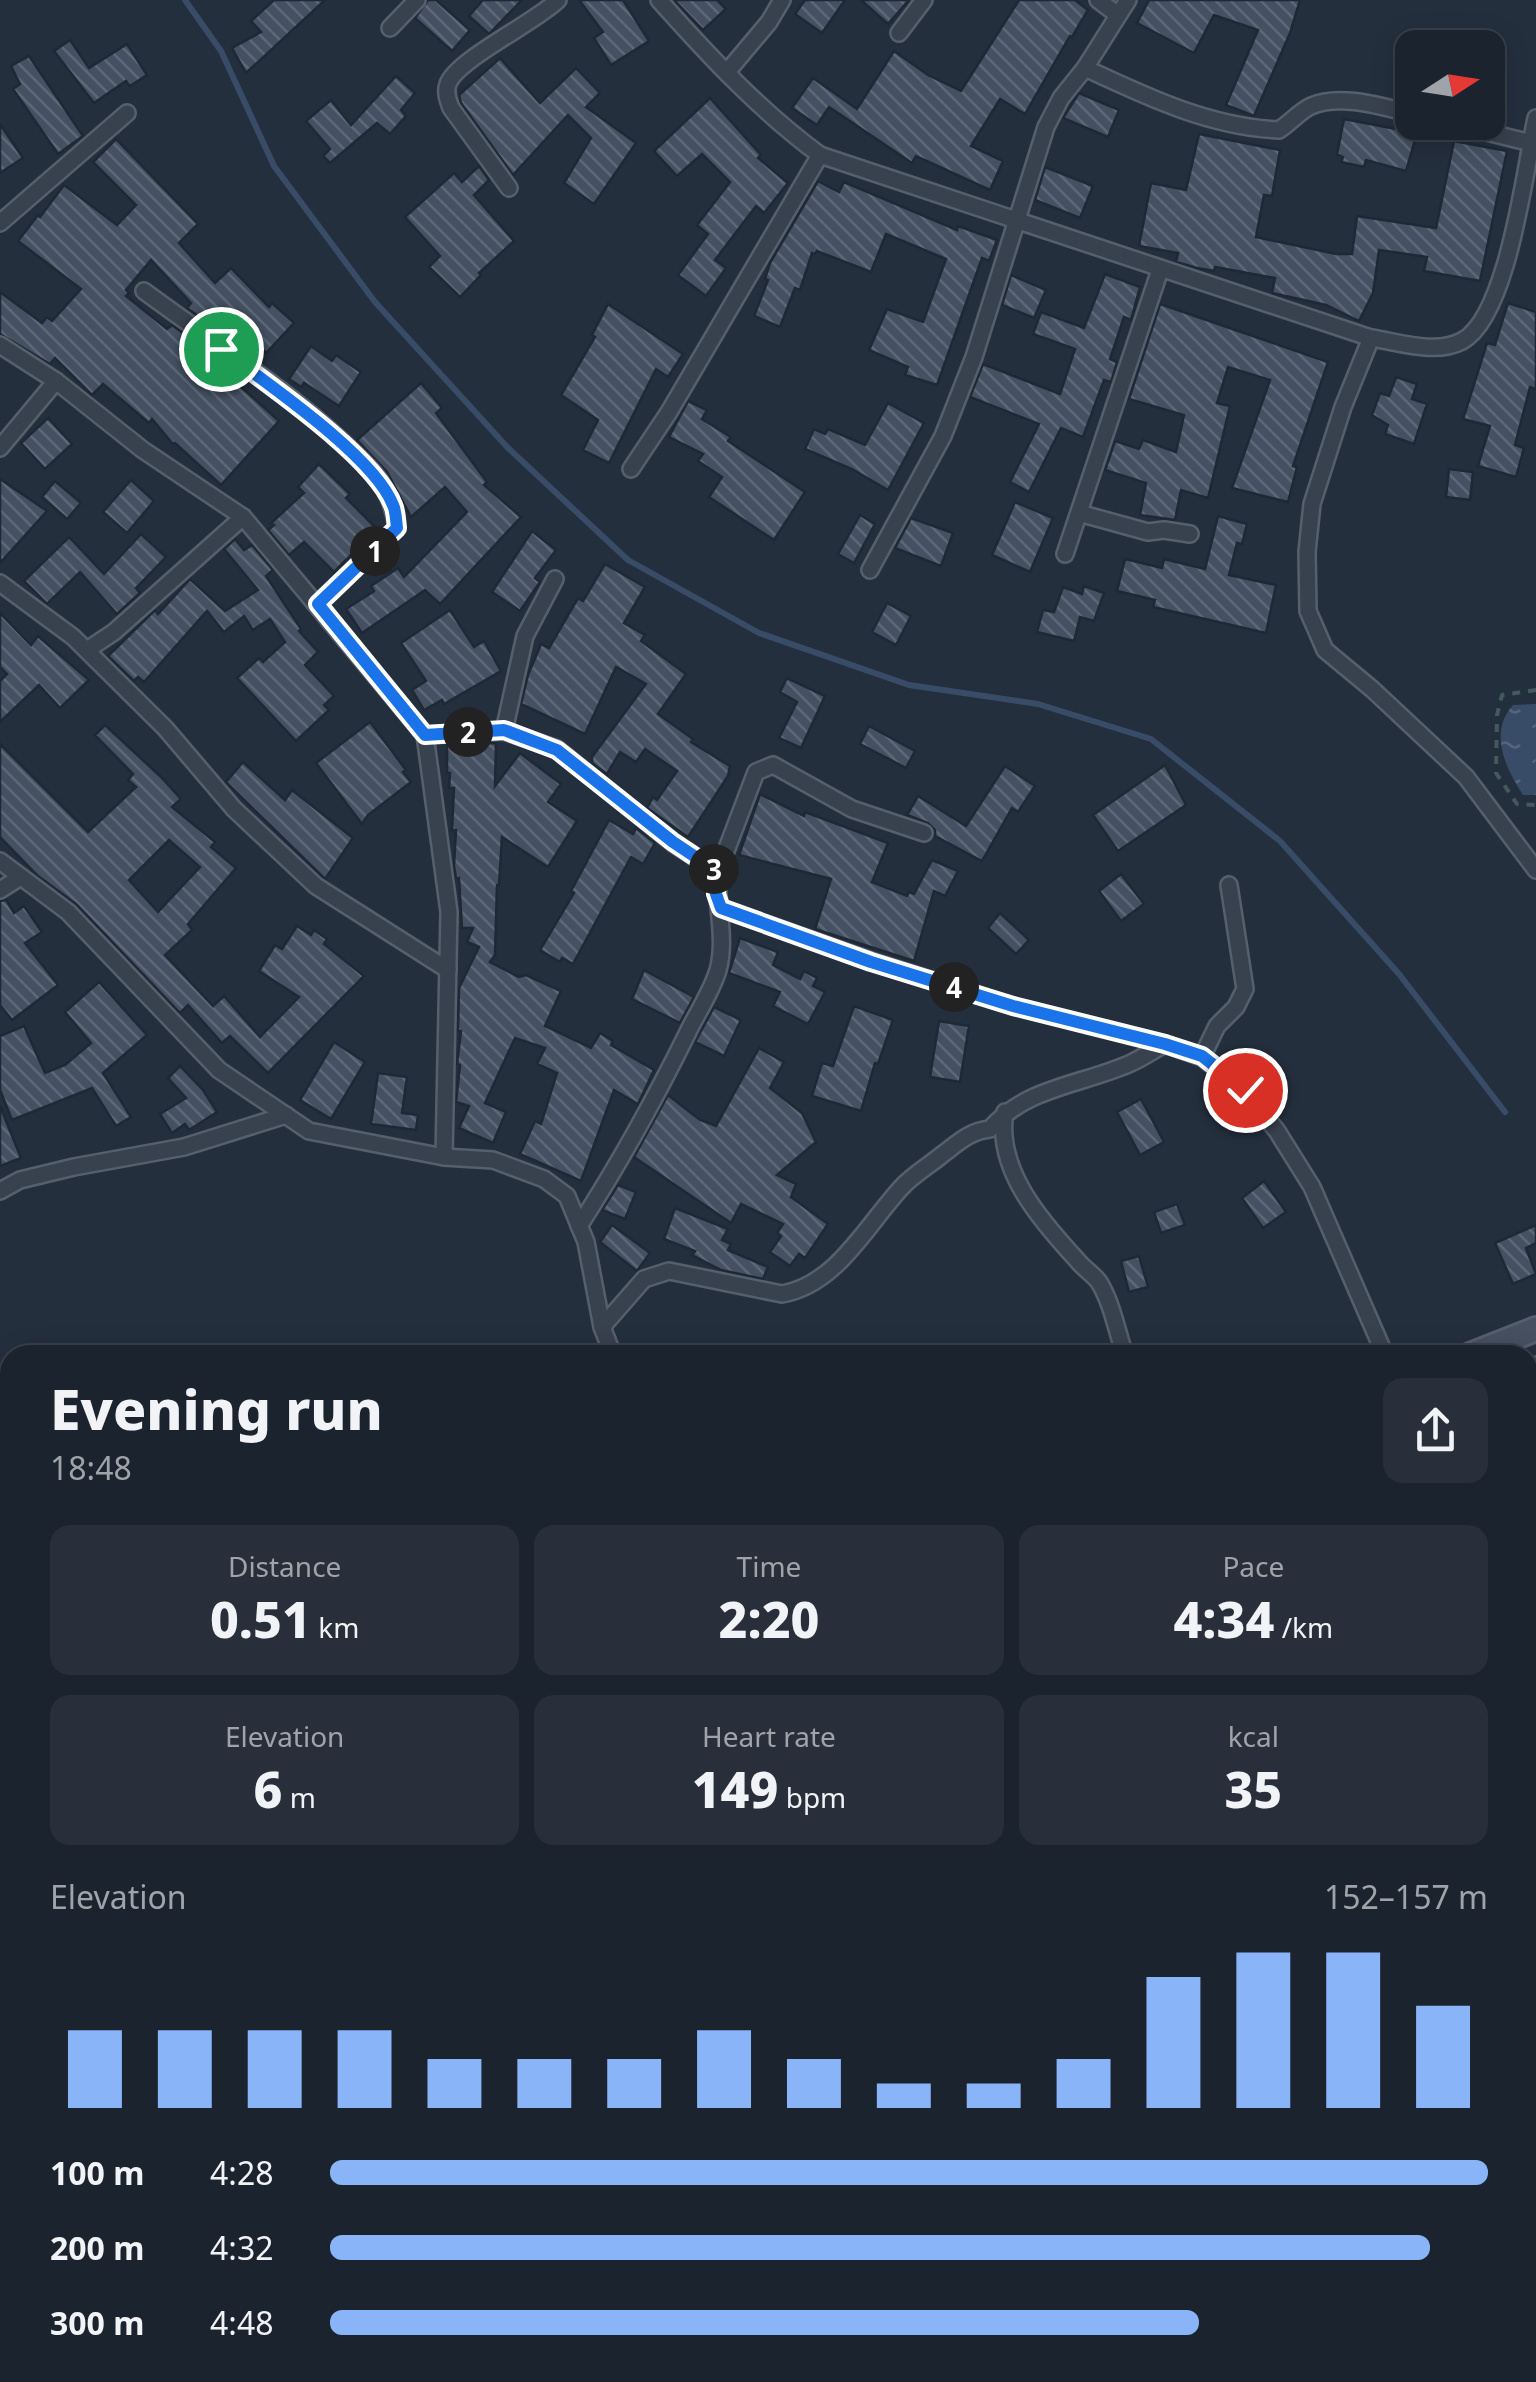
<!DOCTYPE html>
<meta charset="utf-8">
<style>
:root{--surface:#1b232e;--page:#282f3a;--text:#f1f3f6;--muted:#a0a4aa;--line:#39404a;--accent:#8ab4f8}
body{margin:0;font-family:"Noto Sans",sans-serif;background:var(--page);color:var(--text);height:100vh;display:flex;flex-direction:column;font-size:38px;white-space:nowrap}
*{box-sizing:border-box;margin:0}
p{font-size:32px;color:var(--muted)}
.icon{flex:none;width:55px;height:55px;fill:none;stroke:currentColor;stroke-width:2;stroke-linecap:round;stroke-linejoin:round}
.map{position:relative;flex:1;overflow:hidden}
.sheet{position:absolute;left:0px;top:1345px;width:1538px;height:1038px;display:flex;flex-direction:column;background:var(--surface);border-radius:30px 30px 0 0;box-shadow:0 5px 25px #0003,0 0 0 2px var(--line)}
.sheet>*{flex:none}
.needle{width:65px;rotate:78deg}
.controls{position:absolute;left:1395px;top:30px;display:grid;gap:20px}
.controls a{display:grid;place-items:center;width:110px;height:110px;border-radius:20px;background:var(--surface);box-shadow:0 5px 25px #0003,0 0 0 2px var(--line);font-size:50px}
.pin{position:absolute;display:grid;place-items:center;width:85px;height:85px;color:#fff;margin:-42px;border:5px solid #fff;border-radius:50%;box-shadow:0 2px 10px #0007}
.km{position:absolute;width:50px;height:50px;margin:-25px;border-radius:50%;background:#222;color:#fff;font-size:28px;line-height:50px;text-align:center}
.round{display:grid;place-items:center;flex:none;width:105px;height:105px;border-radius:20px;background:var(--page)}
.summary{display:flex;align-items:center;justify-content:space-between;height:170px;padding:0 50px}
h1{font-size:55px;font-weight:800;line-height:75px}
.metrics{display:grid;grid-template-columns:repeat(3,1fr);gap:15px;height:170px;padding:10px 50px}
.metrics div{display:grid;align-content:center;border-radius:20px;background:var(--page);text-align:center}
.metrics b{font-size:50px;font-weight:800}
.metrics small{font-size:28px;font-weight:400}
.metrics p{font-size:28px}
.chart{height:280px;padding:20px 50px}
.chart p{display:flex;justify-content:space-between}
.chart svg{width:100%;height:180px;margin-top:10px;stroke:var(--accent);stroke-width:6}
ul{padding:0 50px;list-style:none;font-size:32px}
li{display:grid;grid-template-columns:160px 120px 1fr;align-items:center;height:75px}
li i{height:25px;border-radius:12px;background:var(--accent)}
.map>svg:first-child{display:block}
</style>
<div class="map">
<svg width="1536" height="2382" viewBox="0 0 1536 2382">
<defs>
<pattern id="water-ripples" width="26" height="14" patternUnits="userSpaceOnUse" patternTransform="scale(2.5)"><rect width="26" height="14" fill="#394c67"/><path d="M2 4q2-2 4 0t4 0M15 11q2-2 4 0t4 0" fill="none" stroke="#53647b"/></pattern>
<pattern id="building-back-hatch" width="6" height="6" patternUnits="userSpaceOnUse" patternTransform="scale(2.5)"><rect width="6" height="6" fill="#455162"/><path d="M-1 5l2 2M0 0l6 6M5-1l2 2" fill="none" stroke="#5d6877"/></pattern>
</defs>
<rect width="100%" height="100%" fill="#242f3e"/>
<path fill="url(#water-ripples)" d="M1536 704V795H1523C1506 769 1488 733 1513 705Z"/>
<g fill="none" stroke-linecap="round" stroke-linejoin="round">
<polyline stroke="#394c67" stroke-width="6" points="185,0 221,51 274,166 375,302 508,448 628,560 759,633 909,685 1038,704 1151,739 1280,841 1399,974 1505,1112"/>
</g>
<g fill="url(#building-back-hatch)" stroke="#1f2835" stroke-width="2.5" fill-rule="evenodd">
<polygon points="274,0 325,0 246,73 232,48 261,32 251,21"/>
<polygon points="428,0 436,0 470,30 452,51 415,18"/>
<polygon points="483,0 522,0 489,34 469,16"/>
<polygon points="579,0 623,0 649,41 611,65 594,38 603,32"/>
<polygon points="674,0 717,0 726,9 703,30"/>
<polygon points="805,0 845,0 822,33 795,14"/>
<polygon points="861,0 909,0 888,24"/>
<polygon points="1019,0 1075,0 1088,10 1072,37 1070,36 1025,114 1000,99 971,146 1003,161 990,190 916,156 912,163 829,107 817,125 792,108 813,78 857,109 894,51 928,75 961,91"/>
<polygon points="1149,0 1300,0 1290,33 1254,116 1226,105 1258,30 1214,15 1194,53 1137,23"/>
<polygon points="70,40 89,68 127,44 147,75 130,86 126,81 94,103 54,51"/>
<polygon points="29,56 83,136 58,154 13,89 20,84 11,66"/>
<polygon points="500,58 540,103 576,68 600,93 586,107 636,143 594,204 564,183 591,138 568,115 513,175 461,103 459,95"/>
<polygon points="396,76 415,93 401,110 406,116 390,134 377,123 330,163 323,156 330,149 306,121 331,100 351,125"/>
<polygon points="1079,93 1119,110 1108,137 1063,118"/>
<polygon points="710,98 761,155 758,158 788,183 764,213 756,206 715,260 726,268 706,296 678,275 708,234 697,225 730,182 702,154 677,176 654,151"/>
<polygon points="1344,119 1417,133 1406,171 1366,160 1364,167 1341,162 1343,157 1337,154"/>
<polygon points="0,124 23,158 0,173"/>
<polygon points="1199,134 1280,150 1272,196 1264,195 1256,237 1336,254 1352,254 1357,216 1436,228 1454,141 1507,151 1480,281 1424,271 1427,257 1379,250 1373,293 1359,321 1326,305 1272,293 1275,278 1215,267 1214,271 1197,268 1176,262 1178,253 1139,246 1151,183 1186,190"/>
<polygon points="116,139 198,224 179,243 215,283 231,268 269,307 272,303 294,323 266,353 228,316 217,330 187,308 191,303 151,260 126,290 129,293 126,296 167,329 172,325 202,347 200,350 279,421 221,485 175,443 173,444 152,419 149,423 103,384 92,395 55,358 50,364 0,334 0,292 42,323 47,317 52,321 81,289 18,241 38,215 40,217 64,185 117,225 136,205 93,162"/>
<polygon points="479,166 489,180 474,195 514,241 479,273 481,275 460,297 429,267 440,256 405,217 454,173 462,182"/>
<polygon points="1045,167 1093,186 1080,218 1035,200"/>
<polygon points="818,181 839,192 844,182 957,230 958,226 997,240 989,261 982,258 937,385 905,375 908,367 869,350 887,309 923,322 946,259 886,234 871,272 817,251 815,254 812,253 800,290 795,288 780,327 754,316 768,280 765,279 770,263"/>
<polygon points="1105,274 1140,287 1131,320 1124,317 1110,359 1117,362 1111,382 1104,380 1083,437 1061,428 1029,492 1010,482 1039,424 970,397 983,364 1060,394 1075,349 1033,334 1041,312 1084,328"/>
<polygon points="1011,275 1046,290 1034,318 1002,305"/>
<polygon points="1508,303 1536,312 1536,389 1530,387 1515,445 1524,448 1516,477 1478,466 1490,426 1463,419 1487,343 1495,345"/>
<polygon points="608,304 683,354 668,377 656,369 609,463 583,450 598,420 561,395 595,337 592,335"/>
<polygon points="1160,304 1328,362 1293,466 1297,467 1288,502 1232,488 1270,380 1228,367 1217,403 1230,406 1208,498 1181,490 1175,520 1140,515 1146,483 1105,470 1115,441 1139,449 1143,440 1176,452 1184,415 1129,399"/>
<polygon points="311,346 332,361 336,355 361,372 339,406 304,383 301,387 289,379"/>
<polygon points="1396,377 1417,384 1412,399 1427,404 1414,444 1385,434 1388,425 1372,415 1380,393 1389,396"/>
<polygon points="421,383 442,408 436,413 487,482 484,485 521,517 440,604 425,590 362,633 346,609 374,591 371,586 398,568 404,577 467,512 445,487 411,517 387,472 357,440"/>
<polygon points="688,401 707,410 702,419 731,437 728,441 805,492 774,540 709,497 722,477 698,461 703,454 669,437"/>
<polygon points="888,403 924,423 888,490 852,469 805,449 814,429 825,434 828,429 865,445"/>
<polygon points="48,418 72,444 45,469 21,443"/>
<polygon points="319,464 350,494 346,498 377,529 334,572 304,542 289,555 268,530 274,525 271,523 304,493 298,487"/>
<polygon points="1449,469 1473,472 1470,500 1446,497"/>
<polygon points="0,479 47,511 0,563"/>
<polygon points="131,480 154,501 127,533 103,512"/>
<polygon points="55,481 81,503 67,519 42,497"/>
<polygon points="1015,502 1053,518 1030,572 992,555"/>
<polygon points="860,515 875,524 854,563 838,554"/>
<polygon points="1218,516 1247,524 1242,544 1237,543 1229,575 1276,585 1266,633 1153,607 1155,600 1117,591 1125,559 1162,568 1164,559 1205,569"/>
<polygon points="911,518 953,533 941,566 895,548"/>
<polygon points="532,531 556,550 535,578 540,582 520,611 492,592"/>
<polygon points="141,534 166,557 136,588 140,593 117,614 80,572 47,604 24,581 69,537 104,574"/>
<polygon points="235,539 244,550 252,545 273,570 266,576 301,629 299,631 318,652 305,665 334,696 324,705 329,710 296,741 237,678 259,658 263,662 285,642 270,619 253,630 244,616 224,632 207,611 144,682 138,677 134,681 108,656 155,610 158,614 190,579 225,611 258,590 224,549"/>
<polygon points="605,564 645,587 624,623 645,635 641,641 686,674 658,714 693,739 691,742 730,766 728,776 688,837 647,808 653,797 657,800 677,771 645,749 636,762 620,752 607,774 592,763 592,757 646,684 616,667 585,734 521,704 528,675 541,644 549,648 578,598 583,601"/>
<polygon points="1084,586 1104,593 1094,621 1080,617 1074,641 1037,632 1043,610 1054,612 1063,587 1082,594"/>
<polygon points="887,603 911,616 896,645 872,632"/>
<polygon points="450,610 474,647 484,641 501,671 444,704 442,700 424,710 412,690 426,681 401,643"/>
<polygon points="0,613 31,645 38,636 89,680 60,708 39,685 0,722 0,681 7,674 0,667"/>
<polygon points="787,678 825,696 801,748 779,738 797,702 780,692"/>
<polygon points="370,722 406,770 403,772 411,782 368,815 362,824 316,763"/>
<path d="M105 725 161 777 181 799 172 807 215 842 211 847 236 868 188 924 192 930 165 955 213 1006 224 996 260 1037 299 997 259 971 275 945 282 949 297 926 311 935 314 930 327 939 324 944 364 976 268 1073 230 1036 222 1043 188 1005 180 1013 76 904 38 876 0 837V744L88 832 136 787 128 780 133 774 95 735ZM169 840 200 867 158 912 129 880Z"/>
<polygon points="869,726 915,751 906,768 860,744"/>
<polygon points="496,743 495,786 520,753 561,784 548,802 577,821 548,867 502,837 499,885 497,885 495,955 490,962 519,977 526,975 561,991 545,1026 591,1048 600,1033 613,1041 611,1045 654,1070 638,1104 614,1090 581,1181 520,1154 535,1121 541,1124 557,1073 537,1064 545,1048 515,1038 485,1103 506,1112 493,1143 459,1128 469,1106 456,1102 460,1065 457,1064 461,1031 458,1031 459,988 479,947 467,942 473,928 462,928 459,878 456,878 454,866 456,830 452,830 454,788 449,788 450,773 447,773 447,745"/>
<polygon points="243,762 285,800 292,790 353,838 325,879 226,782"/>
<polygon points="1165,765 1186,805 1118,851 1093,815"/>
<polygon points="1005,766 1035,786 1018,812 1012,808 982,861 935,836 935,830 928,823 907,815 918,796 966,826"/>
<polygon points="760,794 804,816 805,812 888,843 872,882 907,896 909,892 914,894 932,860 958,871 945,896 934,891 914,961 815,929 831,879 739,855"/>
<polygon points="609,820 633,834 636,828 655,843 643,864 631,857 573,964 562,958 560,962 540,950 574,893 571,891"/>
<polygon points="1121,874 1144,904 1121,921 1099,891"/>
<polygon points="6,900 14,913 24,906 42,932 25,943 58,985 12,1020 0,1005 0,901"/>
<polygon points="1000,913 1029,940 1016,954 988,928"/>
<polygon points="740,938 778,952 773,965 800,979 804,971 817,978 813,986 825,992 808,1024 773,1006 780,992 729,973"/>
<polygon points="644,970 694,997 680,1023 632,999"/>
<polygon points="99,982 147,1035 103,1073 131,1117 116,1126 92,1088 12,1120 0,1090 0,1036 24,1026 45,1073 65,1065 91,1043 65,1012"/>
<polygon points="854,1006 893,1020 878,1064 875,1063 861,1111 812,1096 822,1063 833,1066"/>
<polygon points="714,1007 741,1020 724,1056 695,1042"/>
<polygon points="939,1021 969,1026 960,1082 930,1077"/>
<polygon points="334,1042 365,1062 331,1119 300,1100"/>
<polygon points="759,1048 784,1062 770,1088 802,1113 816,1142 777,1175 796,1184 791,1197 828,1224 805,1258 799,1254 790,1266 770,1252 781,1236 777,1233 783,1224 741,1204 731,1223 634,1157 668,1095 700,1120 716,1126"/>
<polygon points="180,1066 203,1090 217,1112 189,1130 185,1124 172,1133 160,1114 186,1098 168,1078"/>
<polygon points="378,1073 407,1077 402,1113 418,1115 416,1130 371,1124"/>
<polygon points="1141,1099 1164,1142 1140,1155 1117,1112"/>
<polygon points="0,1106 21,1158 0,1166"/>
<polygon points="1264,1181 1286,1212 1263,1228 1242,1198"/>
<polygon points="618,1185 636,1192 625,1219 602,1210"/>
<polygon points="1177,1204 1185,1225 1161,1233 1154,1212"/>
<polygon points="675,1208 728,1229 722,1240 731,1244 728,1250 768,1267 763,1279 721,1270 692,1255 695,1251 664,1239"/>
<polygon points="612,1225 650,1253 637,1271 600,1242"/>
<polygon points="1536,1225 1536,1243 1526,1248 1536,1274 1513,1284 1495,1243"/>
<polygon points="1139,1256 1148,1287 1129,1292 1121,1261"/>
</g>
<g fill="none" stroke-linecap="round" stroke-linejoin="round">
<defs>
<g id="minor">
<path d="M659 0C709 56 760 111 820 155L1371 338C1399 342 1435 355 1462 341 1508 316 1525 169 1536 118"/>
<polyline points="1098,0 1118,15"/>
<polyline points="390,28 417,0"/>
<polyline points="899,33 924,0"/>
<path d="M1085 68C1147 97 1210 127 1279 130 1290 123 1300 111 1311 106 1341 93 1383 107 1412 114"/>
<polyline points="727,72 769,22 782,0"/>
<polyline points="1446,122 1531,143"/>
<path d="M509 188 451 108C448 100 445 92 448 84 456 60 536 22 558 0"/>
<polyline points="0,223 127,113"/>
<path d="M144 291C221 348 307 402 373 472 387 488 394 507 397 528L318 604"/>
<polyline points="1371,338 1343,407 1312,504 1307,552 1308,611 1325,650 1372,689 1466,777 1536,870"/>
<path d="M0 345 56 381 143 450 243 517 425 735 504 731 557 749 673 843 718 872C715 903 727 938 718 970 712 991 697 1013 688 1032 655 1099 619 1164 579 1226"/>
<polyline points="0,448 56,381"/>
<polyline points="631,469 669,412 820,155"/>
<polyline points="1079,513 1148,532 1164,530 1190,534"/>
<polyline points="1065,554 1160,270"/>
<polyline points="870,570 943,436 974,357 1046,127 1061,98 1085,68 1128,0"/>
<polyline points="0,583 73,637 165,728 234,809 316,886 448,970"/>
<polyline points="87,650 114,632 243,517"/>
<polyline points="504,731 525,636 555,579"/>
<polyline points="425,735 449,912 444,1157"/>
<polyline points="0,861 68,912 219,1070 309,1131 444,1157 493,1160 544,1179 567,1196 586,1242 602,1327 613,1355"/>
<polyline points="718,872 756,772 773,765 852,809 924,833"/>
<polyline points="0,890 19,878"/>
<polyline points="721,908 871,961 1013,1006 1165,1044 1202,1057 1245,1091 1277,1131 1312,1187 1385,1355"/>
<polyline points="1202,1057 1217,1026 1236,1007 1245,989 1229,885"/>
<path d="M1005 1112C995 1169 1041 1221 1077 1260 1083 1268 1093 1274 1099 1282 1112 1303 1117 1332 1125 1355"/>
<polyline points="0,1191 20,1180 74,1167 184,1147 286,1115"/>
<path d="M602 1327 644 1279 669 1271 782 1294C836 1285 866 1226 901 1188 912 1175 930 1165 943 1154 959 1142 970 1131 990 1129 1026 1087 1082 1085 1131 1063 1142 1058 1154 1050 1165 1044"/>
<polyline points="1528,1394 1536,1418"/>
<polyline points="1528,1493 1536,1491"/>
<polyline points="1528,1725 1536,1701"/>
<polyline points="1528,2096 1536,2092"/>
<polyline points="0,2125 10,2122"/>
<polyline points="0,2195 10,2244"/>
<polyline points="0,2300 10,2299"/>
<polyline points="1528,2326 1536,2324"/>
<polyline points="473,2372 474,2382"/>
<polyline points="709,2372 711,2382"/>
<polyline points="890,2372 891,2382"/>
<polyline points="1048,2372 1048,2382"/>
<polyline points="352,2382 352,2372"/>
</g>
<g id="secondary">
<polyline points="1470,1355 1536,1329"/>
<polyline points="1528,1373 1536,1369"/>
<polyline points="0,1958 10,1954"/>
<polyline points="0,1993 10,1989"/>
</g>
</defs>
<use href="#minor" stroke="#565f6c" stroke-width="20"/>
<use href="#secondary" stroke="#565f6c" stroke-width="28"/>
<polyline stroke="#44595c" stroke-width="4" stroke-dasharray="8 8" stroke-linecap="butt" points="1536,690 1502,695 1497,715 1496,773 1517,804 1536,805"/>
<use href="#minor" stroke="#38414e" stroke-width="15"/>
<use href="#secondary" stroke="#465061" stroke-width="22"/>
</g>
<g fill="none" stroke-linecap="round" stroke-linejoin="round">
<defs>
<path id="route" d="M221 349C265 382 374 456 393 505 396 511 396 520 397 528L318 604 425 735 504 730 557 750 673 842 718 872 716 894 721 908 871 962 1013 1006 1165 1044 1202 1056 1245 1090"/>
</defs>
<use href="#route" stroke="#fff" stroke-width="20"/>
<use href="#route" stroke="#1a73e8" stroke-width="12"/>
</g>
</svg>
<div class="controls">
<a><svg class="needle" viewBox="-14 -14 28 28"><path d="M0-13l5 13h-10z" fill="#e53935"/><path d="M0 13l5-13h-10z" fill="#a0a4aa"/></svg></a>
</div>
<div class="pin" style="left:221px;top:349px;background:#1e9e55"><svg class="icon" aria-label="arrive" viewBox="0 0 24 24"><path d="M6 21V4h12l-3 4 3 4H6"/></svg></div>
<div class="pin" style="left:1245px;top:1090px;background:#d93025"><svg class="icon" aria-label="check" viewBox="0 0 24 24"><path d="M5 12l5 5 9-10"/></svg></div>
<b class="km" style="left:375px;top:551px">1</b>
<b class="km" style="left:468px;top:732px">2</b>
<b class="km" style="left:714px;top:869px">3</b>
<b class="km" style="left:954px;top:987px">4</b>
<section class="sheet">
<div class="summary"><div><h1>Evening run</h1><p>18:48</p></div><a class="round"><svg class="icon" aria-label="share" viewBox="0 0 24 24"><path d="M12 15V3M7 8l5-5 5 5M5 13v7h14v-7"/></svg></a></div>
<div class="metrics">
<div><p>Distance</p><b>0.51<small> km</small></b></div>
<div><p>Time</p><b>2:20</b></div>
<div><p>Pace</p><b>4:34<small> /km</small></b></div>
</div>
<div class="metrics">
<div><p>Elevation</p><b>6<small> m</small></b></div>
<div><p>Heart rate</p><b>149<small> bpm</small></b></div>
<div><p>kcal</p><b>35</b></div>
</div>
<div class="chart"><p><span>Elevation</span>152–157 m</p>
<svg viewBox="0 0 160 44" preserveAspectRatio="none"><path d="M5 44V25M15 44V25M25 44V25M35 44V25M45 44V32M55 44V32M65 44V32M75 44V25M85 44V32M95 44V38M105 44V38M115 44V32M125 44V12M135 44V6M145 44V6M155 44V19"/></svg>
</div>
<ul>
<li><b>100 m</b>4:28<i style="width:100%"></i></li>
<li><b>200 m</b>4:32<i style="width:95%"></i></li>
<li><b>300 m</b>4:48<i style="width:75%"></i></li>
</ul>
</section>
</div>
